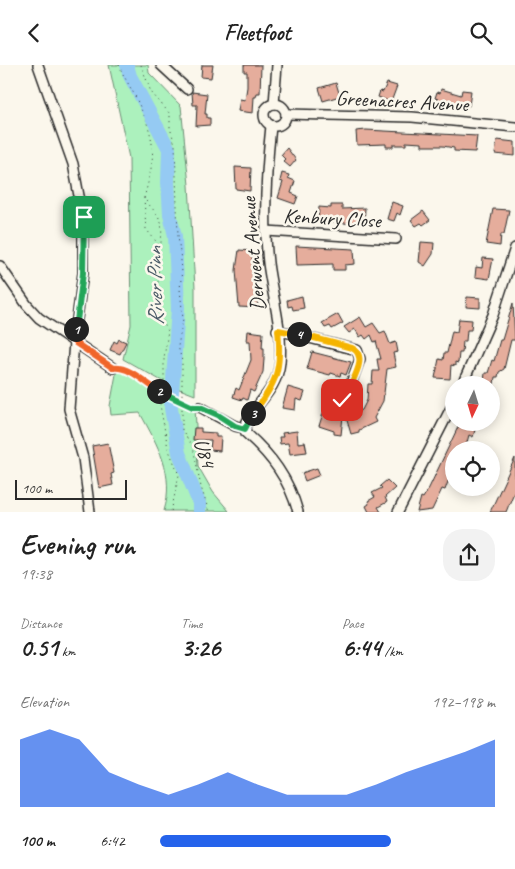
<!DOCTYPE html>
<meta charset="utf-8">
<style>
:root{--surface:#fff;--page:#f2f2f2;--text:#222;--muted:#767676;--accent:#2563eb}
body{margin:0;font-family:Caveat,sans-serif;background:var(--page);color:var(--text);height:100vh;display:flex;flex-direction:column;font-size:19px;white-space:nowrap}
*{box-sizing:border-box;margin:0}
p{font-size:16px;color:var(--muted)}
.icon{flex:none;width:28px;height:28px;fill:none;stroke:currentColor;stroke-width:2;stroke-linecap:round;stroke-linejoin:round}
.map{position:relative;height:447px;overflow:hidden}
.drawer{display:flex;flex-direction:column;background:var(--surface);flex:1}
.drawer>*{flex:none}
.needle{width:32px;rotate:184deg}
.controls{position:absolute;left:445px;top:311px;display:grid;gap:10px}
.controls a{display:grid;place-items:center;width:55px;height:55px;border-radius:50%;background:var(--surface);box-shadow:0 2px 12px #0003;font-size:25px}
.scale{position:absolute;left:15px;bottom:12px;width:112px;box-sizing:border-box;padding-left:5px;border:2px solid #2b2b2b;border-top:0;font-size:14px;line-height:18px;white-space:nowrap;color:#2b2b2b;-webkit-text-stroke:4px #fbf7ec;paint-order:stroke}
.pin{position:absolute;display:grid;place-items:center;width:42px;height:42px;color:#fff;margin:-21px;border-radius:10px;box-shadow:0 2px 8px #0006}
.km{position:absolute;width:25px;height:25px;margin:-12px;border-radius:50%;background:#222;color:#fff;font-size:14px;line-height:25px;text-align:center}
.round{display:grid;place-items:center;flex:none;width:52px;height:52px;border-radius:20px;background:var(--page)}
.overview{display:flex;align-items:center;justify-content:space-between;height:85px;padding:0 20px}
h1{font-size:28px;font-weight:700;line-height:38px}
.stats{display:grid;grid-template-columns:repeat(3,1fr);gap:8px;height:85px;padding:5px 20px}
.stats div{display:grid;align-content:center}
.stats b{font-size:25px;font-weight:700}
.stats small{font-size:14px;font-weight:400}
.stats p{font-size:14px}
.chart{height:140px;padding:10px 20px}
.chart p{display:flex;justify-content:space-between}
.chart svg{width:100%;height:90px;margin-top:5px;fill:var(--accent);opacity:.7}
ul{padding:0 20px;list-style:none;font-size:16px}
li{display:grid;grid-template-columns:80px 60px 1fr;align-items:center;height:38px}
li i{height:12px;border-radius:6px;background:var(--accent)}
header{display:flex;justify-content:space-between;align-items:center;height:65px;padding:0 20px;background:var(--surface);font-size:22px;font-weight:700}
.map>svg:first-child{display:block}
</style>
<header><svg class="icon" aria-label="back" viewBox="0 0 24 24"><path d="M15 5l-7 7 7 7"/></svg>Fleetfoot<svg class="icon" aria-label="search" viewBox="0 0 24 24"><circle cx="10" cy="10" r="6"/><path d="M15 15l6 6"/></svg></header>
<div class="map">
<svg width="515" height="447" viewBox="0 0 515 447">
<rect width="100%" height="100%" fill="#fbf7ec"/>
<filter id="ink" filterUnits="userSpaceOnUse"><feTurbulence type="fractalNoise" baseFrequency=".02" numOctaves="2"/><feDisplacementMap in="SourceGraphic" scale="10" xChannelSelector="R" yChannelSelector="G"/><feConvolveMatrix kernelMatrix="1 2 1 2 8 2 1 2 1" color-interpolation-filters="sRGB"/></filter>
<g filter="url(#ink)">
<g fill="#acf1bd" stroke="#6c8e74">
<polygon points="109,0 148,0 149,8 181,41 189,120 195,223 195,330 169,320 123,294 131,260 129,93"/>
<path d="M117 304 195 341 198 401 213 427 229 446H164C175 409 158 381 140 348L111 350 110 341Z"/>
</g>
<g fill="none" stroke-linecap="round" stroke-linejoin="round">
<polyline stroke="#95caf3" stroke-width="14" points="127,0 130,11 169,84 168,117 170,150 175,171 178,243 171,343 179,388 199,438 199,447"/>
</g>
<g fill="#e5ad9c" stroke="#2b2b2b">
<polygon points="202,0 213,0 211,13 201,12"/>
<polygon points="244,0 261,0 260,28 257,28 256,32 254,32 253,48 238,46 240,34 245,35 247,22 247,7 244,7"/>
<polygon points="336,18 340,31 323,36 319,23"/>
<polygon points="387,18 397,21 391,37 378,32 380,26 383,27"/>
<polygon points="441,24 461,30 462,25 471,26 469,41 438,36 438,34 435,33 437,27 440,28"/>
<polygon points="192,27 207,29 205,49 207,49 207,53 210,53 210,60 196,61 197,40 193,40"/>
<polygon points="366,65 477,71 475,87 454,86 454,83 443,81 422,81 422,78 406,77 406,80 393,80 393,82 386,82 386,79 357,80 356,66"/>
<polygon points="497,75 515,77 515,91 495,89"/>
<polygon points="287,83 296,95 290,102 283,96 285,94 281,90"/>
<polygon points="235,102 251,103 250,126 236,124"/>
<polygon points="282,108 289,110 288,113 295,116 291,128 298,131 295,139 278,133 283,117 280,116"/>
<polygon points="392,137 403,141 400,150 397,148 394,156 387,154"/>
<polygon points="331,140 342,140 342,144 365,143 364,159 318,157 319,142 331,143"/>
<polygon points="493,144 509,145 504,169 501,169 500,181 486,179"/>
<polygon points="423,146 430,155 423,160 421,158 416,161 411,155"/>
<polygon points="421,177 434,178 433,189 425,201 419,197"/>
<polygon points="296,181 354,184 355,199 345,200 345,205 333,205 333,199 297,200"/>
<polygon points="239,185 252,186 253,214 255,214 258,243 239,242 236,205"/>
<polygon points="483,193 493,194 489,214 475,212 476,202 482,203"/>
<polygon points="302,231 304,243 293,245 292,241 288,242 287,235"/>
<polygon points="467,232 480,233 480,243 466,242"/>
<polygon points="513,238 515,275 511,275 504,304 499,307 498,312 495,312 494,319 484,317 485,308 488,308 492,295 494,296 500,275 502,275"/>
<polygon points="338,249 343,258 332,264 330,261 325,263 322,258"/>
<polygon points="360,252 366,262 373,258 380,268 385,266 390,279 396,277 398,287 393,288 396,302 387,304 383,336 374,353 376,357 359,365 359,367 351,369 346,352 358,349 357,347 362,345 367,335 368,319 372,319 373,306 379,306 377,294 381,294 376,276 374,277 371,270 366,274 363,270 360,272 355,264 349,268 344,262"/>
<polygon points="459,254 472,255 471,265 467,265 466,276 463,276 462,288 459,288 458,298 455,297 455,301 451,300 450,314 435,313 439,294 443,295 444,288 447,288 452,266 457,267"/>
<polygon points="248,266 263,268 262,283 264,283 264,294 263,307 254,327 250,325 247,335 243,333 242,335 233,332 236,323 239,325 251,295 250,276 247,276"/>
<polygon points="119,274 126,277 120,289 110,285 114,276 117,278"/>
<polygon points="312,287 351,297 346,310 341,308 340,311 331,308 330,310 307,304"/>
<polygon points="288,322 305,327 302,336 296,334 295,345 282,343"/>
<polygon points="325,342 336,346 335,350 343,351 341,370 334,369 334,366 319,361"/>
<polygon points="459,360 475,365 473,372 469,370 466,381 461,380 458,385 454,385 454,400 445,425 442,424 432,445 417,447 421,432 423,433 429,423"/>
<polygon points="194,363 201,363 201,367 216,368 216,372 221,372 220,386 210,385 211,375 193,375"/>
<polygon points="297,366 298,378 305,377 307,387 290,389 288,378 280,379 279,372 283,372 282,368"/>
<polygon points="108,378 114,408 111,409 113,420 99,423 92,381"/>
<polygon points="515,393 515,425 508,442 506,447 490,447"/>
<polygon points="317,403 320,410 305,416 302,408"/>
<polygon points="387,415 395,423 385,432 387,437 378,442 381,447 369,447 366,441 369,439 368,436 375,432 372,428 382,423 380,421"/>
</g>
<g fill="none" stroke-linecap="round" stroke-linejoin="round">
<defs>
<g id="minor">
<polyline points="38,0 73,99 83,152 83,208 74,277 69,344 83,393 90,447"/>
<polyline points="161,0 187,24"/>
<circle cx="275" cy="50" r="11"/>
<polyline points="274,39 277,0"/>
<polyline points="286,49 412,52 515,62"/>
<polyline points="266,166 396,174"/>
<polyline points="0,201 27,240 39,253 113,303"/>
<polyline points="277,265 357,285 360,294 349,324 353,328 353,332 348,336 344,336 340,331 344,324 349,324"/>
<polyline points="462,320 493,250 515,183"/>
<path d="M200 342 235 361 245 363 246 368C271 390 289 414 298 447"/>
<path d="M245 363C249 342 277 329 280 297 283 265 272 230 268 198 263 152 266 107 271 61"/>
<polyline points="398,447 454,337"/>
</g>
</defs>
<use href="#minor" stroke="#2b2b2b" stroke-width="12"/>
<g stroke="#2b2b2b" stroke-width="1" stroke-dasharray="1 4" stroke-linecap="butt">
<path d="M119 0C123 11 130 21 135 31 156 75 157 86 144 133 149 141 159 149 161 158 163 169 160 183 159 194 158 216 155 247 168 266L164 293V322L161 328 160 340 168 383 179 410 171 447"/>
<polyline points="141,0 151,27 170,49 170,63 175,79 178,171 182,204 180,224 183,254 178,281 182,296 182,365 193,382 201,422 209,447"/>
<polyline points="144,133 146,164 159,180"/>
<polyline points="121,303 147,316 161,328 191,341"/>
</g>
<use href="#minor" stroke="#fbf7ec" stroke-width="9"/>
</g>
</g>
<g fill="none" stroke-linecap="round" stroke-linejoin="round" filter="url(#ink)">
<defs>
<polyline id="split-1" points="76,264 83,208 84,152"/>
<path id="split-2" d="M76 264 74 277 113 303C130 301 145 318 159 326"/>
<polyline id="split-3" points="159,326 193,342 200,342 218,350 235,361 245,364 253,348"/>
<path id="split-4" d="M253 348C277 318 282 303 278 265L299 269"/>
<path id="split-5" d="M299 269 352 283C368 291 354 312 349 324H344L341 327 342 335"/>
</defs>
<use href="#split-1" stroke="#fff" stroke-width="10"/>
<use href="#split-2" stroke="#fff" stroke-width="10"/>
<use href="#split-3" stroke="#fff" stroke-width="10"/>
<use href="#split-4" stroke="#fff" stroke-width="10"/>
<use href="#split-5" stroke="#fff" stroke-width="10"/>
<use href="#split-1" stroke="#22a559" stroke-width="6"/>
<use href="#split-2" stroke="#f0652b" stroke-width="6"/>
<use href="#split-3" stroke="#22a559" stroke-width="6"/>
<use href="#split-4" stroke="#f5b400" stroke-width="6"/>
<use href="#split-5" stroke="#f5b400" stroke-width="6"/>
</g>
<g text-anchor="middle" stroke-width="5" stroke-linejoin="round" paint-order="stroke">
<g font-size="21" fill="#2b2b2b" stroke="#fbf7ec">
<text transform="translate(402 36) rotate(3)" y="7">Greenacres Avenue</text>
<text transform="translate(332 153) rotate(3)" y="7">Kenbury Close</text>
<text transform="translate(253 189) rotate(-95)" y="7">Derwent Avenue</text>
<text transform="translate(205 388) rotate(72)" y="7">U84</text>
</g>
<g font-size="22" font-style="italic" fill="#4b5b67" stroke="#fbf7ec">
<text transform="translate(154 221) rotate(-91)" y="8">River Pinn</text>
</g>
</g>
</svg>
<div class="controls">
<a><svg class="needle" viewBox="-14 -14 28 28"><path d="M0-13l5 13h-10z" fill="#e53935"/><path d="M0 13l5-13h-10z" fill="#767676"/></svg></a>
<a><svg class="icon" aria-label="locate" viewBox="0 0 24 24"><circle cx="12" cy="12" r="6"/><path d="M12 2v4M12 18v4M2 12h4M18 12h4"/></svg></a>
</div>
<div class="scale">100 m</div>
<div class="pin" style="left:84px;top:152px;background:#1e9e55"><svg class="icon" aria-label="arrive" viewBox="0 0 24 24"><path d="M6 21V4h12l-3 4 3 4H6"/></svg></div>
<div class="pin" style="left:342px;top:335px;background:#d93025"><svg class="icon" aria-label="check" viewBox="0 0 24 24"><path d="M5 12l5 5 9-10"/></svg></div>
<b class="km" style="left:76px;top:264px">1</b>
<b class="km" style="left:159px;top:326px">2</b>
<b class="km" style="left:253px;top:348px">3</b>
<b class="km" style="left:299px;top:269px">4</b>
</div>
<section class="drawer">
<div class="overview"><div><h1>Evening run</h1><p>19:38</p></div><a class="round"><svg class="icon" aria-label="share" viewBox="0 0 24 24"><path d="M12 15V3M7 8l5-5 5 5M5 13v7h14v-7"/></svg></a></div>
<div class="stats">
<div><p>Distance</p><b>0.51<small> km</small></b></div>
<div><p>Time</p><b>3:26</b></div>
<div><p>Pace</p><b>6:44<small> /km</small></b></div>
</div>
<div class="chart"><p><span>Elevation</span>192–198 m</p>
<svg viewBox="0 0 160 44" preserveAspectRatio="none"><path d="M0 44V11L10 6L20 11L30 27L40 33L50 38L60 33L70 27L80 33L90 38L100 38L110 38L120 33L130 27L140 22L150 17L160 11V44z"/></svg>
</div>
<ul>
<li><b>100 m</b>6:42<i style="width:69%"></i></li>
</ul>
</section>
